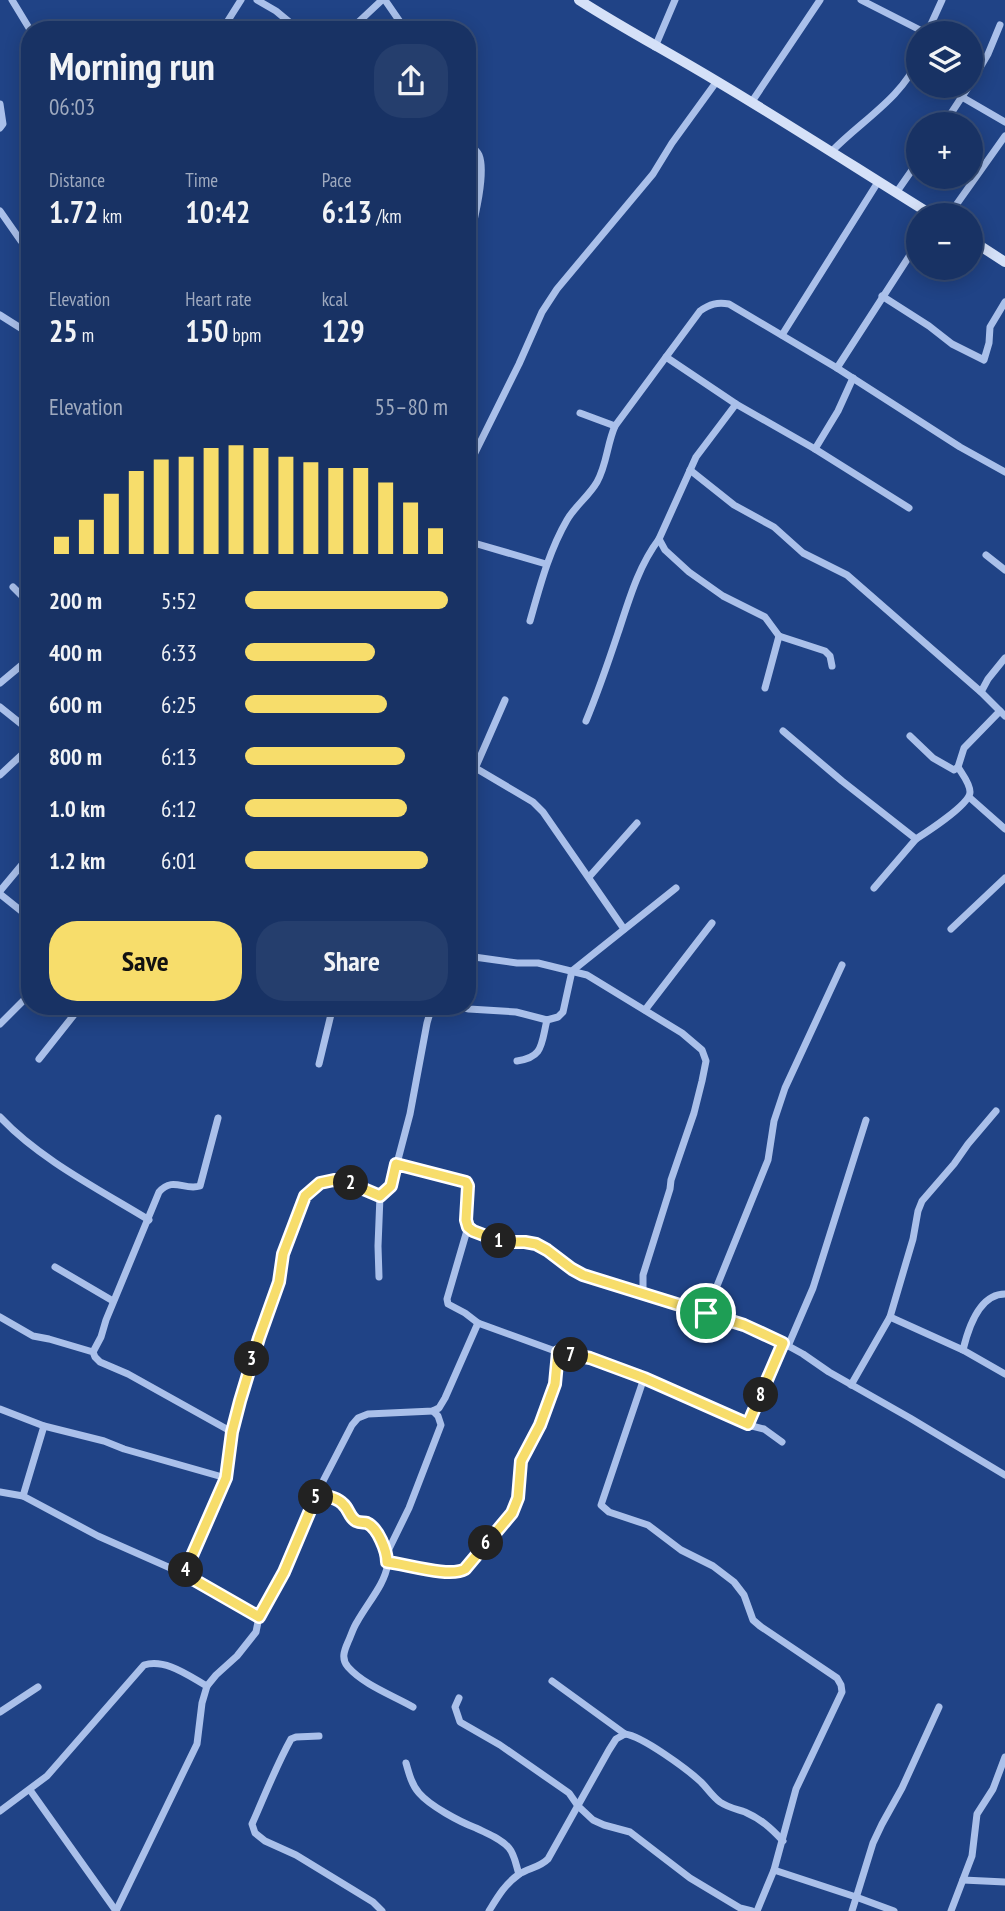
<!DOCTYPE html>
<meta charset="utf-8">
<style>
:root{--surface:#183264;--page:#253e6d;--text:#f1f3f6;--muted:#9faabf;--line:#364d78;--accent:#f7dd6b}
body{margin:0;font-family:"PT Sans Narrow",sans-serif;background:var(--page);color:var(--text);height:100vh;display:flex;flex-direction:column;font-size:26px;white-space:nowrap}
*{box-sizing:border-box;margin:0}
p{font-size:23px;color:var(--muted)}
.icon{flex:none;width:38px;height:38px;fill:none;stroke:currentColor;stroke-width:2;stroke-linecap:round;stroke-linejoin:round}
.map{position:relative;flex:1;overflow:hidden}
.panel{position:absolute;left:21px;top:21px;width:455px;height:994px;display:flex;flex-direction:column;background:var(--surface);border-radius:28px;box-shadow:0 4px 18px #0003,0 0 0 2px var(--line)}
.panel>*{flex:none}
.tools{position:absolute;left:906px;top:21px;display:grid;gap:14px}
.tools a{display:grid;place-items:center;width:77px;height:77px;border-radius:50%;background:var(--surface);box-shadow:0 4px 18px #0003,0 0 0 2px var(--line);font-size:35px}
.pin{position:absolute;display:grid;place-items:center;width:60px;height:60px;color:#fff;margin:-30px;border:4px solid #fff;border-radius:50%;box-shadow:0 2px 7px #0007}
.km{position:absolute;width:35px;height:35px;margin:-18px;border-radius:50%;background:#222;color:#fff;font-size:19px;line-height:35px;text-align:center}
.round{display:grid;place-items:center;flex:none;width:74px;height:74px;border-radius:28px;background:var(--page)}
.headline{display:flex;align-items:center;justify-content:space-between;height:119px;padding:0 28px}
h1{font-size:38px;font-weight:700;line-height:52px}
.stats{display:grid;grid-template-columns:repeat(3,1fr);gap:10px;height:119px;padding:7px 28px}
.stats div{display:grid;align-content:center}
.stats b{font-size:30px;font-weight:700}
.stats small{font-size:19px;font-weight:400}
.stats p{font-size:19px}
.chart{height:196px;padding:14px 28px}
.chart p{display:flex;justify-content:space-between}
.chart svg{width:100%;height:126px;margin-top:7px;stroke:var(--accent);stroke-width:6}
.cta{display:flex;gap:14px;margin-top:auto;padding:14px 28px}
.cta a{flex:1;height:80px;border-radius:28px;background:var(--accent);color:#111;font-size:28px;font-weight:700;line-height:80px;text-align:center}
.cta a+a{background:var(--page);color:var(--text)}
ul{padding:0 28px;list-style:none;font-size:23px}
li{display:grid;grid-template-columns:112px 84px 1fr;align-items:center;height:52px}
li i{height:18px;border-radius:9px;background:var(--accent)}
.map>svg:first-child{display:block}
</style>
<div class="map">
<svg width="1005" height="1911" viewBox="0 0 1005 1911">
<rect width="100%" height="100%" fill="#204386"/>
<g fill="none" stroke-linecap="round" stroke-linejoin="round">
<g stroke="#aac0ea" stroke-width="7">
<polyline points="12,0 29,28"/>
<polyline points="257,0 276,11 299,30"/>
<polyline points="385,0 405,29"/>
<polyline points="861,0 926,33"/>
<polyline points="222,30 241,0"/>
<polyline points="350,30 382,0"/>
<polyline points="927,33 942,0"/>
<polyline points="655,47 675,0"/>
<polyline points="971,83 988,54 1000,25"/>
<polyline points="943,86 1005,122"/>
<polyline points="751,103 820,0"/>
<polyline points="0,104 3,124 0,128"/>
<polyline points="944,124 969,86"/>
<path d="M467 143C471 146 477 150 479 155 487 174 472 229 467 250"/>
<path d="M832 151C861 121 902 98 919 58"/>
<polyline points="896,193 919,160"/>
<polyline points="0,211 21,241"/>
<polyline points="949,215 1005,136"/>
<polyline points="467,256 469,264 467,272"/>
<polyline points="882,296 929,326 952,344 984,360 989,343 990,327 1005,302"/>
<polyline points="0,315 30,334"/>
<polyline points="782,335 878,182"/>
<polyline points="666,357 736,404 815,449 909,508"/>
<polyline points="837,368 919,241"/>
<polyline points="736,404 696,457 659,539 665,550 689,572 723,596 765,617 779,636 825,651 830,656 832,666"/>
<polyline points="580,413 615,426"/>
<polyline points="815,449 838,411 853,378"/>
<polyline points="467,469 519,364 542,312 557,289 653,174 672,143 717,81"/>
<polyline points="690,470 734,505 774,527 803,553 847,575 981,692 1005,716"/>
<polyline points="467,541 546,564"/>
<polyline points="986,555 1005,570"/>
<polyline points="13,587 30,604"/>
<path d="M530 621C540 586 549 551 567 520 575 506 589 496 597 482 607 464 607 444 615 426L700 311C710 304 717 302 729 304L837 368 960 447 1005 472"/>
<polyline points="0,683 30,658"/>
<polyline points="765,688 779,636"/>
<polyline points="981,692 988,679 1005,658"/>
<polyline points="0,707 30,731"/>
<path d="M586 721C598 692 608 663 618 633 629 600 638 567 659 539"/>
<path d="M783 731 842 781 916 839C927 832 970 804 970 792 970 783 962 774 958 767"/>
<polyline points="910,736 933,758 954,770 958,767 964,748 1000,711"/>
<polyline points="467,763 533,802 543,812 624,929"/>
<polyline points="0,775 30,747"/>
<polyline points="467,787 505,700"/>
<polyline points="969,797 1005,829"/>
<polyline points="589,877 637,823"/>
<polyline points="874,888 916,839"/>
<polyline points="0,891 30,855"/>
<polyline points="0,894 30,918"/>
<polyline points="951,929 1005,878"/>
<polyline points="467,956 517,963 538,963 587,975 682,1033 702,1050 706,1061 702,1081 694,1113 671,1180 670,1189 643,1275 643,1293"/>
<polyline points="455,1006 469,1009 516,1012 547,1020 558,1017 563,1012 572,971 676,888"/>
<polyline points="645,1010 712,923"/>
<polyline points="0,1024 30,994"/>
<polyline points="39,1059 81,1006"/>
<path d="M517 1061C544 1057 541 1044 547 1020"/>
<polyline points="319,1064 333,1006"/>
<path d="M0 1117C39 1159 100 1190 149 1220"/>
<polyline points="395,1164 466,1182 469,1186 466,1220 468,1227 473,1231 502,1242 525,1242 536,1244 547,1250 572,1269 583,1274 744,1325 772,1337 803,1354 829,1372 910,1418 1005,1475"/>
<polyline points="468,1227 447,1299 448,1304 465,1313 478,1323 558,1352 590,1358 644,1378 748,1425 764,1429 782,1442"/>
<polyline points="55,1267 113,1301"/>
<polyline points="379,1277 378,1246 380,1196"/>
<polyline points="706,1313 768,1160 774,1121 785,1088 842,965"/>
<polyline points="0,1317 33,1336 49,1339 93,1352 95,1357 100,1362 128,1374 232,1432"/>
<polyline points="890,1317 963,1350 1005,1374"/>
<polyline points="788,1346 813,1288 866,1120"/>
<path d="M963 1350C968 1329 979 1294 1005 1294"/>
<path d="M93 1352 101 1337 106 1320 159 1192C173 1176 184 1191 200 1186L218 1118"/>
<polyline points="644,1378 601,1505 609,1512 648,1525 681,1550 713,1566 734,1582 744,1595 753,1620 760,1626 837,1678 841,1685 842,1692 796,1789 774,1870 757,1911"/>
<polyline points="851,1385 890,1317 913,1239 918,1211 922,1201 954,1164 968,1144 996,1111"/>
<polyline points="0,1409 44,1426 104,1441 124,1449 226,1478"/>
<polyline points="748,1425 783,1343"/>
<polyline points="0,1492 23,1496 98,1536 184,1574 259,1617"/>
<path d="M317 1494C325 1496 334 1497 341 1502 353 1511 347 1522 368 1523 409 1561 377 1587 357 1622 353 1628 351 1636 348 1642 344 1651 341 1659 348 1667 364 1685 392 1695 413 1707"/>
<polyline points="23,1496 44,1426"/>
<polyline points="387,1553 409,1508 441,1425 438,1416 433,1411"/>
<path d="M387 1562C406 1564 451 1577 465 1569L512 1513 516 1505 521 1461 540 1425 555 1384 558 1352"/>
<polyline points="184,1574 226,1478 232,1432 240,1401 259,1338 279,1282 283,1254 305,1196 320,1183 334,1180 347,1182 380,1196 391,1186 410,1114 427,1023 432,1006"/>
<polyline points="552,1681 625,1734"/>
<polyline points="459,1698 455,1707 460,1722 500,1745 569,1793 578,1806 593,1820 604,1825 630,1832 690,1878 740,1908 752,1911"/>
<polyline points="0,1712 38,1687"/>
<path d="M319 1736 296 1737 291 1739C276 1766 265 1795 252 1824L255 1833 265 1841 296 1855 373 1902 382 1911"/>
<path d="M406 1763C409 1774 412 1785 419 1793 430 1806 460 1822 476 1828 488 1834 500 1838 509 1848 515 1855 516 1866 519 1874"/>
<polyline points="30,1790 116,1911"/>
<path d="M0 1811 47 1776 144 1665C165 1658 189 1676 207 1686"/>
<polyline points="774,1870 856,1897 894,1911"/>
<polyline points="963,1880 1005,1882"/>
<polyline points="116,1911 197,1744 202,1703 207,1686 216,1675 237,1656 256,1632 259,1617 284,1572 320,1487 352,1425 358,1418 368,1414 433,1411 439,1408 445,1398 478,1323"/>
<path d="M489 1911C497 1898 505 1884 518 1875 528 1868 539 1868 548 1859L609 1750 616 1739 625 1734C642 1736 687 1769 701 1782 708 1789 712 1796 720 1802 727 1807 736 1809 745 1812 761 1819 771 1828 783 1841"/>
<polyline points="852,1911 873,1843 882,1824 902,1788 939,1707"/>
<polyline points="951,1911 972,1856 977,1814 993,1789 1005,1757"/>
</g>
<g stroke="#d5e1f8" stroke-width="10">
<path d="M579 0C624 29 672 54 718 82 790 125 861 171 932 215"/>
<polyline points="971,240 1005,262"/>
</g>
</g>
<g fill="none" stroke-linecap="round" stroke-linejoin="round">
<defs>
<path id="route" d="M396 1164 466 1182 468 1186 466 1220 468 1227 473 1231 502 1242H525L536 1244 547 1250 572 1269 583 1275 744 1325 783 1343 748 1424 644 1378 590 1358 558 1352 555 1384 540 1425 521 1461 518 1498 512 1513 465 1569C450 1578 406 1564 387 1562 387 1551 378 1528 367 1523 364 1522 360 1523 356 1521 349 1517 349 1509 343 1504 337 1497 325 1496 317 1494L284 1572 259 1617 184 1574 226 1478 232 1432 240 1401 259 1338 279 1282 283 1254 305 1196 320 1183 334 1180 347 1182 380 1196 391 1186Z"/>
</defs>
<use href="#route" stroke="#fff" stroke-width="14"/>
<use href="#route" stroke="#f7dd6b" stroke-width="9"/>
</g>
</svg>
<div class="tools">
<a><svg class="icon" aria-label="layers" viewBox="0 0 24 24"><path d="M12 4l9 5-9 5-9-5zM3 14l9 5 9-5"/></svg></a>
<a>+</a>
<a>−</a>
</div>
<div class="pin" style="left:706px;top:1313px;background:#1e9e55"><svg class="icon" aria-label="arrive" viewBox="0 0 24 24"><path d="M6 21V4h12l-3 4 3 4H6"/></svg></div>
<b class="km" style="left:499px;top:1241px">1</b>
<b class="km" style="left:351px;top:1183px">2</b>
<b class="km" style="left:252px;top:1359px">3</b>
<b class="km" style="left:186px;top:1570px">4</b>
<b class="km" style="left:316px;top:1497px">5</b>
<b class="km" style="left:486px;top:1543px">6</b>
<b class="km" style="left:571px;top:1355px">7</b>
<b class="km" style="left:761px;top:1395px">8</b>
<section class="panel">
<div class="headline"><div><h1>Morning run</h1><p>06:03</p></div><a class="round"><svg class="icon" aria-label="share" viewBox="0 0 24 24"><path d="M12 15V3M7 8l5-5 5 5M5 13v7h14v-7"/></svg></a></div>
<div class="stats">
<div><p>Distance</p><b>1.72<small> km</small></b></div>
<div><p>Time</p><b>10:42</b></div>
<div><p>Pace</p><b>6:13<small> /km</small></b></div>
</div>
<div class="stats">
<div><p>Elevation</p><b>25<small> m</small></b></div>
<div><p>Heart rate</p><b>150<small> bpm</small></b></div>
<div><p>kcal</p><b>129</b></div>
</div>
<div class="chart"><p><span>Elevation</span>55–80 m</p>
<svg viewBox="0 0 160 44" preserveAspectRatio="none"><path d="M5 44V38M15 44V32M25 44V23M35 44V15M45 44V11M55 44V10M65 44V7M75 44V6M85 44V7M95 44V10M105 44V12M115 44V14M125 44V14M135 44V19M145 44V26M155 44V35"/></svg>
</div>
<ul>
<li><b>200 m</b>5:52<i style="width:100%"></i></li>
<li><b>400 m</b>6:33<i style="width:64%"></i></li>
<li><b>600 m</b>6:25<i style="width:70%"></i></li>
<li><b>800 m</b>6:13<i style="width:79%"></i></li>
<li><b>1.0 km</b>6:12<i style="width:80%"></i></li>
<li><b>1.2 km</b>6:01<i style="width:90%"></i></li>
</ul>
<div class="cta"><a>Save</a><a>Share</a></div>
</section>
</div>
